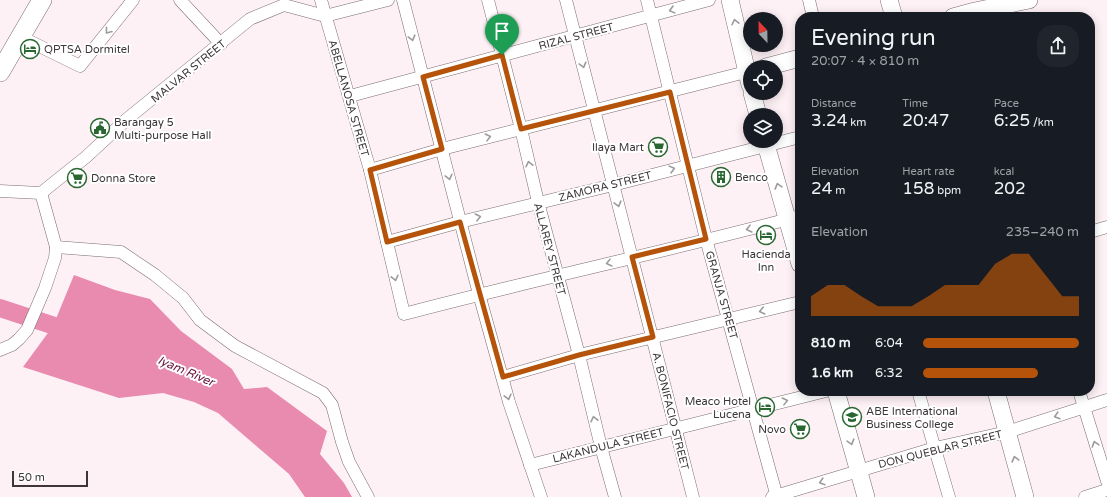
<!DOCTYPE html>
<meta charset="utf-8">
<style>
:root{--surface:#171b24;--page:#20242c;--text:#f1f3f6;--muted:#9ea1a6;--accent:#b45309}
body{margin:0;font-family:"Varela Round",sans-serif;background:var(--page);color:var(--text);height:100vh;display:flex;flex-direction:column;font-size:15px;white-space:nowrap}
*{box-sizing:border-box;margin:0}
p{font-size:13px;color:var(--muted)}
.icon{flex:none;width:22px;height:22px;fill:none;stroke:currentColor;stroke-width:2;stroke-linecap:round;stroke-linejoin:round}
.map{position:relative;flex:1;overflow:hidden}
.panel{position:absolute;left:795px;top:12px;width:300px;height:384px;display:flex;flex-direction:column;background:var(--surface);border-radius:16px;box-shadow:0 2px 10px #0003}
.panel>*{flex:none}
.needle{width:26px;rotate:338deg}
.buttons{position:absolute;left:743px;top:12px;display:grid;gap:8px}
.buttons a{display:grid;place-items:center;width:40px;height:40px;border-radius:50%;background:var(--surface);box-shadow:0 2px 10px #0003;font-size:20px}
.scale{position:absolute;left:12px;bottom:10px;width:76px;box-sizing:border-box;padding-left:4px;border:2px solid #3c3638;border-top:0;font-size:11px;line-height:14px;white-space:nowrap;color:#3c3638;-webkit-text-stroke:3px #fff;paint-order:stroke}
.pin{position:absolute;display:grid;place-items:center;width:34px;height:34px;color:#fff;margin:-41px -17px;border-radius:50% 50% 50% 0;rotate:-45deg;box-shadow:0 0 4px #0007}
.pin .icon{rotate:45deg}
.round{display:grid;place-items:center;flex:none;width:42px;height:42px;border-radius:16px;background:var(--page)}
.summary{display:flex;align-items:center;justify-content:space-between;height:68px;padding:0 16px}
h1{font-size:22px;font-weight:600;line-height:30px}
.stats{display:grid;grid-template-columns:repeat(3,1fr);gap:6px;height:68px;padding:4px 16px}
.stats div{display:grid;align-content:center}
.stats b{font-size:17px;font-weight:600}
.stats small{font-size:11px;font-weight:400}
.stats p{font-size:11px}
.chart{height:112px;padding:8px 16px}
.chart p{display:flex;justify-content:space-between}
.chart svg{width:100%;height:72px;margin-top:4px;fill:var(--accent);opacity:.7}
ul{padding:0 16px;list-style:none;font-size:13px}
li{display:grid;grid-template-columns:64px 48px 1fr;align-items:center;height:30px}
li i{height:10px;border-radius:5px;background:var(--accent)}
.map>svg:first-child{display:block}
</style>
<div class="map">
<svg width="1107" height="497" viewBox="0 0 1107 497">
<rect width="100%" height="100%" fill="#fef1f5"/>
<polygon fill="#e88baf" points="74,275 115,290 150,299 181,331 232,369 244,389 267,387 327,431 320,454 344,483 352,497 305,497 289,474 218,413 194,402 163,393 119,398 23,367 53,326"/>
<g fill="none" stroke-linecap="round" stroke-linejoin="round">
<polyline stroke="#e88baf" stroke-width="18" points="0,308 76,333"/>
<defs>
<g id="street">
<polyline points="180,0 221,44"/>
<path d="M321 0 370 170 404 314C536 279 669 251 800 216"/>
<polyline points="403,0 479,294 509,402 541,497"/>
<polyline points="488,0 521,129 538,202 579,355 601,447 615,497"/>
<polyline points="566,0 693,497"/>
<polyline points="647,0 706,239 777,497"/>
<polyline points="809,0 813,17"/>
<polyline points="21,37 80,66 133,0"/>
<polyline points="350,96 709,0"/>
<polyline points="370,170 442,149 746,72"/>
<polyline points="0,191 41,193 86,157 127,119 250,19 284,5 325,16 388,0"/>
<polyline points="1090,232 1107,227"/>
<polyline points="387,242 460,222 613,185 800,137"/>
<polyline points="56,247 121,252 155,275 183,298 200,320 235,346 323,393 332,405 342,442 349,462 368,497"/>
<polyline points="0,350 12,345 19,339 27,330 45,288 55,258 56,247 41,193"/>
<polyline points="503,377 579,355 800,302"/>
<polyline points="918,391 949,497"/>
<polyline points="1079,391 1107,481"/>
<polyline points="530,465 826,391"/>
<polyline points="772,497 935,448 1007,432 1107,400"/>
<polyline points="1085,497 1107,490"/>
</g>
<g id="secondary">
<polyline points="730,0 750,85"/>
<polyline points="889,0 894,17"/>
<polyline points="953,17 975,11 1029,0"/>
<polyline points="766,67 800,58"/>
<polyline points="752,93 758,115"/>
<polyline points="765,141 800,264"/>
<polyline points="836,391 866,497"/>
<polyline points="996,391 1025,497"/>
</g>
<polyline id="primary" points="0,72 42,0"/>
</defs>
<use href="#street" stroke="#7a6d71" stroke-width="13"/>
<use href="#secondary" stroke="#7a6d71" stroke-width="18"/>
<use href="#primary" stroke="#7a6d71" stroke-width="20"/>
<use href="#street" stroke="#fff" stroke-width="12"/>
<use href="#secondary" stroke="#fff" stroke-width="17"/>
<use href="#primary" stroke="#fff" stroke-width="19"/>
</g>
<defs><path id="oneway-chevron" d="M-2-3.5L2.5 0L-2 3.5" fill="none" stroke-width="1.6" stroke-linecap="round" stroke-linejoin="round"/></defs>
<g stroke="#9e9a9c">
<use href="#oneway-chevron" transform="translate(672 10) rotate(165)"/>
<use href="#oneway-chevron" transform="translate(735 22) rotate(-103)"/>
<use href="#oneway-chevron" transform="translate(108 31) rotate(128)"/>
<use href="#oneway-chevron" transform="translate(412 38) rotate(75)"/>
<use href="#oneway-chevron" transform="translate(583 65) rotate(75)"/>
<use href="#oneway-chevron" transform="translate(488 137) rotate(-14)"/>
<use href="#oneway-chevron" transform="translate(529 164) rotate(-103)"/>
<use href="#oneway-chevron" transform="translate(672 169) rotate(-15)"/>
<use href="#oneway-chevron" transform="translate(449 177) rotate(76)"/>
<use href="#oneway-chevron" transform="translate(778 186) rotate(-106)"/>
<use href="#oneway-chevron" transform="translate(618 204) rotate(75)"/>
<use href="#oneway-chevron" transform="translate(478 217) rotate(-14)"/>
<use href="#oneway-chevron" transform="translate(749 229) rotate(166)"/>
<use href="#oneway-chevron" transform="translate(609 263) rotate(166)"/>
<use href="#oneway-chevron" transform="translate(395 278) rotate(76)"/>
<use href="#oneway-chevron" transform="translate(762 311) rotate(167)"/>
<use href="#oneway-chevron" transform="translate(508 397) rotate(76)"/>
<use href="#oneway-chevron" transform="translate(785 401) rotate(-14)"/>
<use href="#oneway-chevron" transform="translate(1057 416) rotate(163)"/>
<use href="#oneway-chevron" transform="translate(594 419) rotate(-103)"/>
<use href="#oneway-chevron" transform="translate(851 442) rotate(74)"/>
<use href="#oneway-chevron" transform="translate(1095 444) rotate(-108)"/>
<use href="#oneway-chevron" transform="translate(1015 459) rotate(-105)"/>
<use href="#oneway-chevron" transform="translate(822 482) rotate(163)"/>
</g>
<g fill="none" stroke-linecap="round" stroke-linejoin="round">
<defs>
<polygon id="route" points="502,55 521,129 670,92 706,239 632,257 653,337 579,355 503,377 460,222 387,242 370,170 442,149 423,77"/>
</defs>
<use href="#route" stroke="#fff" stroke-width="8"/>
<use href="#route" stroke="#b45309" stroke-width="5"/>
</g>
<defs>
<symbol id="hotel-ring" viewBox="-11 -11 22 22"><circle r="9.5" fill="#fff" stroke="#286830" stroke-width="1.5"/><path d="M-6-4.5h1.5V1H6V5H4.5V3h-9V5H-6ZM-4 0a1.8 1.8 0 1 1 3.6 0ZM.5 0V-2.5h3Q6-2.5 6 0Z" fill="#286830"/></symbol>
<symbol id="civic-ring" viewBox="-11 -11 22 22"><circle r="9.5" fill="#fff" stroke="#286830" stroke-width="1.5"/><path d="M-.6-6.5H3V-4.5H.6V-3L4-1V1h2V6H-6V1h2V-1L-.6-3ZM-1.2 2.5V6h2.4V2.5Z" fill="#286830"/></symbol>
<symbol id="supermarket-ring" viewBox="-11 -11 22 22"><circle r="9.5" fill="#fff" stroke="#286830" stroke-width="1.5"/><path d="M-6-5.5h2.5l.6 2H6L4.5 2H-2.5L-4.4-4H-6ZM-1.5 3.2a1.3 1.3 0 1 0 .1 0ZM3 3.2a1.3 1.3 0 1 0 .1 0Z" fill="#286830"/></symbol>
<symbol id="building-ring" viewBox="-11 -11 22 22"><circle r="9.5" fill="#fff" stroke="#286830" stroke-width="1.5"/><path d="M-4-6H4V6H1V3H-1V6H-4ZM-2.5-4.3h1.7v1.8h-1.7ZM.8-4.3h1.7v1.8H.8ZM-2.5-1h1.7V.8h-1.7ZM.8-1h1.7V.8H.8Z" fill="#286830"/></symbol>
<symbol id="university-ring" viewBox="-11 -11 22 22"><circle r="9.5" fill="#fff" stroke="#286830" stroke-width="1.5"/><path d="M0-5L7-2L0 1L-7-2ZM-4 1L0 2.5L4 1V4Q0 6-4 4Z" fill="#286830"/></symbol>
</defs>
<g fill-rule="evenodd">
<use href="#hotel-ring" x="19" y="38" width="22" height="22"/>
<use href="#civic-ring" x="89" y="117" width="22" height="22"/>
<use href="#supermarket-ring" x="647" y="136" width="22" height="22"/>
<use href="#building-ring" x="710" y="166" width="22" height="22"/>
<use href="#supermarket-ring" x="66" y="167" width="22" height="22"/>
<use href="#hotel-ring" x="755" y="224" width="22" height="22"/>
<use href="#hotel-ring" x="754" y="396" width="22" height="22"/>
<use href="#university-ring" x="841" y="406" width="22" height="22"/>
<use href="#supermarket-ring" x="789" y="418" width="22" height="22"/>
</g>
<g text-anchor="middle" stroke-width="4" stroke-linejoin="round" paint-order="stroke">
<g font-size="11" fill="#3c3638" stroke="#fff">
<text transform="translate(576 36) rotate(-15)" y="4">RIZAL STREET</text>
<text transform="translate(188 71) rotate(-39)" y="4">MALVAR STREET</text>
<text transform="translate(349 98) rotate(74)" y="4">ABELLANOSA STREET</text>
<text transform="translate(605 186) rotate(-14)" y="4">ZAMORA STREET</text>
<text transform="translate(550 249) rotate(75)" y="4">ALLAREY STREET</text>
<text transform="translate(722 295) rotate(74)" y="4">GRANJA STREET</text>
<text transform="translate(671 411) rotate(76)" y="4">A. BONIFACIO STREET</text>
<text transform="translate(608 445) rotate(-14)" y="4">LAKANDULA STREET</text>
<text transform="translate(940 449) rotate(-14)" y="4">DON QUEBLAR STREET</text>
</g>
<g font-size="11" fill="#3c3638" stroke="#fff" text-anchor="start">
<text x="44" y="53">QPTSA Dormitel</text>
<text x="114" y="126">Barangay 5<tspan x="114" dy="13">Multi-purpose Hall</tspan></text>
<text x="644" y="151" text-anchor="end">Ilaya Mart</text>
<text x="735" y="181">Benco</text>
<text x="91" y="182">Donna Store</text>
<text x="766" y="258" text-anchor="middle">Hacienda<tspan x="766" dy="13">Inn</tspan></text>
<text x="751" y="405" text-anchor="end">Meaco Hotel<tspan x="751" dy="13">Lucena</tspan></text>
<text x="866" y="415">ABE International<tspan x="866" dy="13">Business College</tspan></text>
<text x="786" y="433" text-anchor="end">Novo</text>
</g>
<g font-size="12" font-style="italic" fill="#68163d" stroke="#fff">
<text transform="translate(186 371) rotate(23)" y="4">Iyam River</text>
</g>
</g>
</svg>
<div class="buttons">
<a><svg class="needle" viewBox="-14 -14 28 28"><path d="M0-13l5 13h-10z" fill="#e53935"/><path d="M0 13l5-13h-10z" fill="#9ea1a6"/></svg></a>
<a><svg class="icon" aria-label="locate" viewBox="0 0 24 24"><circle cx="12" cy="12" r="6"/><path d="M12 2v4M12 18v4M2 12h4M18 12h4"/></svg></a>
<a><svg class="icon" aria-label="layers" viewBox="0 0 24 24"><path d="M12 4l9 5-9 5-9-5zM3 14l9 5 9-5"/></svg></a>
</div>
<div class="scale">50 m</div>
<div class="pin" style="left:502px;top:55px;background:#1e9e55"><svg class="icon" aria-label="arrive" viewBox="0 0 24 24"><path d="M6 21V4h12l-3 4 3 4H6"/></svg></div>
<section class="panel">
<div class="summary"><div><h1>Evening run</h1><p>20:07 · 4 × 810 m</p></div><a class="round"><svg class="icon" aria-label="share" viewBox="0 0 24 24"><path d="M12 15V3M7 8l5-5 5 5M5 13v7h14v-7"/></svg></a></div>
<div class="stats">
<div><p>Distance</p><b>3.24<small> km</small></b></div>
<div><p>Time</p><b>20:47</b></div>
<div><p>Pace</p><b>6:25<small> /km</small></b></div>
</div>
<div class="stats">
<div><p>Elevation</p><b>24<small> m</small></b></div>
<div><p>Heart rate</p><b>158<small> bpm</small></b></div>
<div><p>kcal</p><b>202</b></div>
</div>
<div class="chart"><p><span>Elevation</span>235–240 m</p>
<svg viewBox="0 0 160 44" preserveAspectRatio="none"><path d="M0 44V32L10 25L20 25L30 32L40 38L50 38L60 38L70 32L80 25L90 25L100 25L110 12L120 6L130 6L140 19L150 32L160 32V44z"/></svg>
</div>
<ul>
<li><b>810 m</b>6:04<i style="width:100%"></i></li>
<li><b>1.6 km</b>6:32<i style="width:74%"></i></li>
</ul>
</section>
</div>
